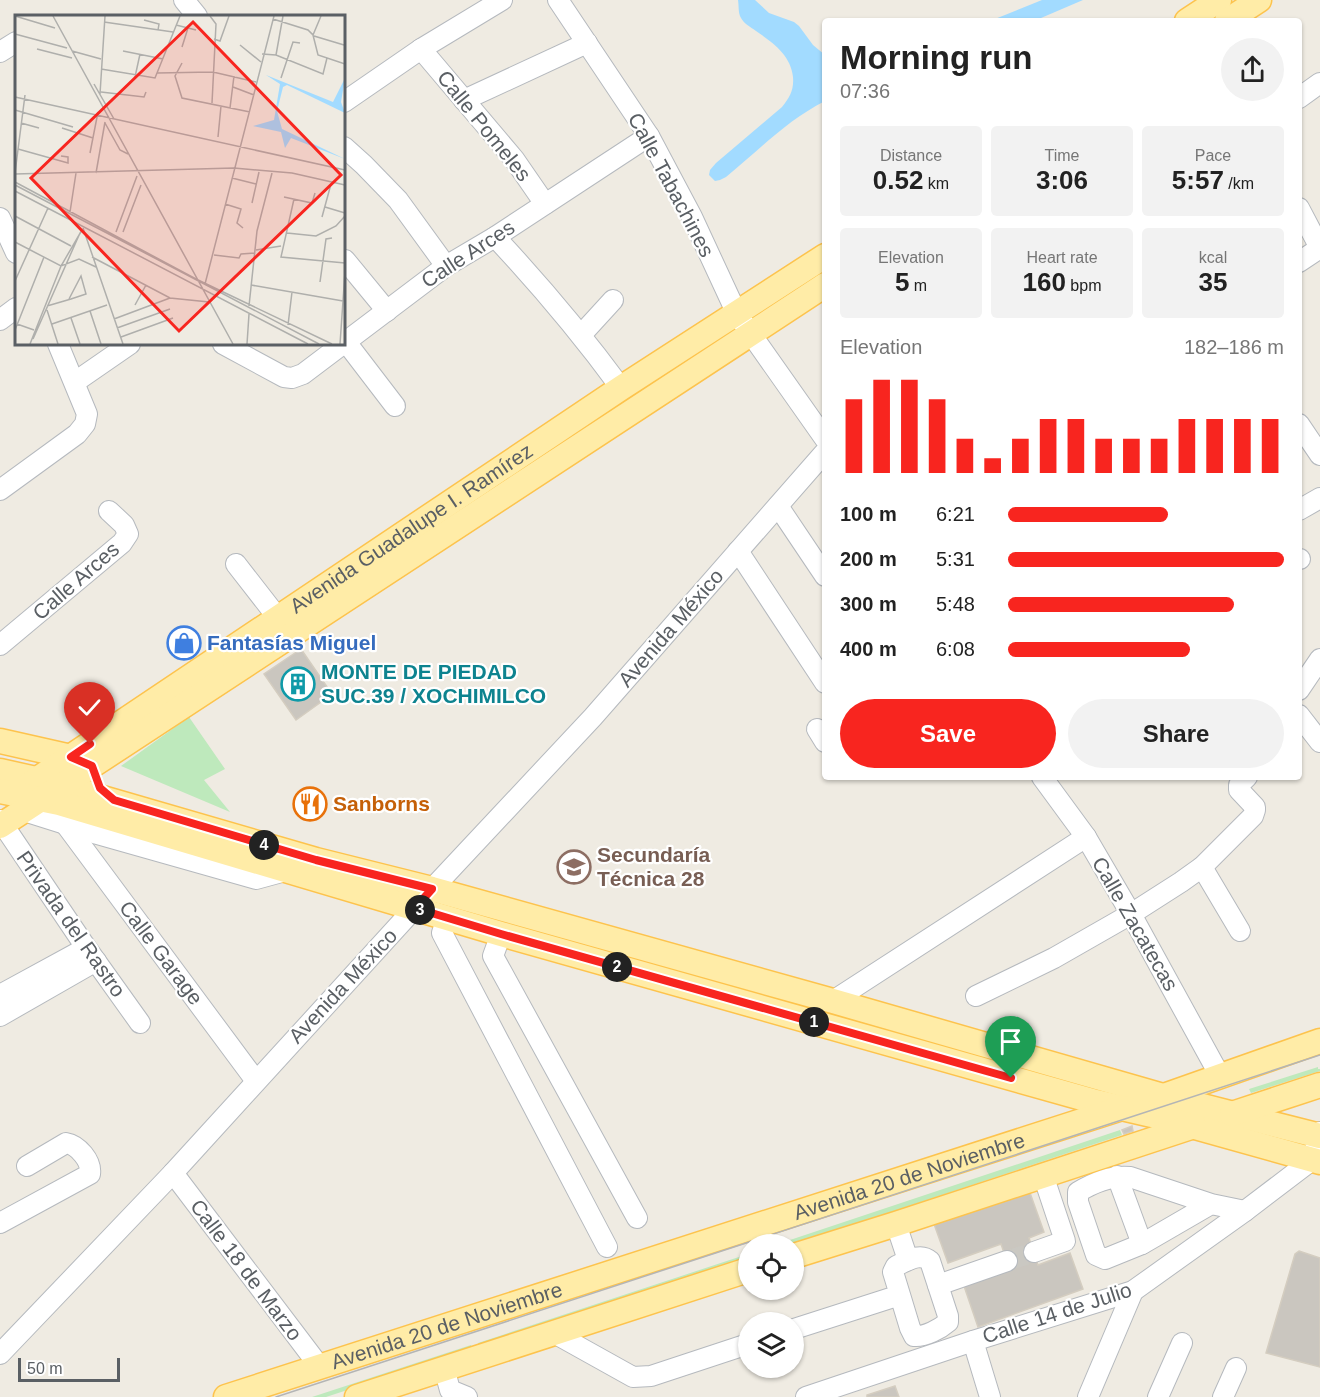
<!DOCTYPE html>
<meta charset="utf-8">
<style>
:root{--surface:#fff;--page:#f2f2f2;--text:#222;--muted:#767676;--accent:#f8251f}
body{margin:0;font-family:Helvetica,sans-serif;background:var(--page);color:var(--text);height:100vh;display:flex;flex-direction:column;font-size:22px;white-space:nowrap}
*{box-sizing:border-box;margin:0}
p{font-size:20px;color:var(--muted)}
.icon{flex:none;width:33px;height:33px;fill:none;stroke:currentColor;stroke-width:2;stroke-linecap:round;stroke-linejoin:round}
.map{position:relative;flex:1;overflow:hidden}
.side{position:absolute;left:822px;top:18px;width:480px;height:762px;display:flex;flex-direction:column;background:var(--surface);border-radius:6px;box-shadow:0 2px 4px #0004}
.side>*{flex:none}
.fabs{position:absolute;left:738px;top:1234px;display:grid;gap:12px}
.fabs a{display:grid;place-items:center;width:66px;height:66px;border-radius:50%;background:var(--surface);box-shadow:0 2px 4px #0004;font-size:30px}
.scale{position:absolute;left:18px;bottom:15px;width:102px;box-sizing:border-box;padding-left:6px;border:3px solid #5a5f64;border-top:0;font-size:16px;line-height:21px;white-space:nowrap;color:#5a5f64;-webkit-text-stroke:4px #fff;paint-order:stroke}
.pin{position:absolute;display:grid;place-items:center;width:51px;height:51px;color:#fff;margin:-62px -26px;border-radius:50% 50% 50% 0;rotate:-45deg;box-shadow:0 0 6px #0007}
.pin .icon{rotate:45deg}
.km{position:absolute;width:30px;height:30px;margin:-15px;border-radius:50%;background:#222;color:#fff;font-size:16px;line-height:30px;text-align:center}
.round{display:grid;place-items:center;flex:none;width:63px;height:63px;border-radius:32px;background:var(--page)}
.summary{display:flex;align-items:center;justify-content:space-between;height:102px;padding:0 18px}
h1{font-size:33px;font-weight:800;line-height:45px}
.metrics{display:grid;grid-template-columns:repeat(3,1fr);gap:9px;height:102px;padding:6px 18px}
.metrics div{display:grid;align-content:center;border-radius:6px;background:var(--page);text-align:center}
.metrics b{font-size:26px;font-weight:800}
.metrics small{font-size:16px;font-weight:400}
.metrics p{font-size:16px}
.chart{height:168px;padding:12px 18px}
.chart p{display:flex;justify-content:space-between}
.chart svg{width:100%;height:108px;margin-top:6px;stroke:var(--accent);stroke-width:6}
.primary-button{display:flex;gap:12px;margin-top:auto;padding:12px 18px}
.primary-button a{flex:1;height:69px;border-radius:36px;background:var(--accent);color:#fff;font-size:24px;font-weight:800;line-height:69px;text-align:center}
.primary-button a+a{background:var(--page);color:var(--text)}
ul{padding:0 18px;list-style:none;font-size:20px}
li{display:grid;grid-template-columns:96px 72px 1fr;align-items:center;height:45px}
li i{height:15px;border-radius:8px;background:var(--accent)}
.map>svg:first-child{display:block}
</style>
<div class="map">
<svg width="1320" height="1397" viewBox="0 0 1320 1397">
<rect width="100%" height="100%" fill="#efebe2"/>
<g fill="#bee9bc">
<polygon points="189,717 225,769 204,780 230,812 121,766"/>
<polygon points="1318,1067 1318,1069 1320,1069 1320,1071 1251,1093 1249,1089"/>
<polygon points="1120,1130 1122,1135 792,1245 775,1245"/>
<polygon points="748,1254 748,1259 326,1397 312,1397 471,1345 472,1349 479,1347 478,1343"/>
</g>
<g fill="#a2dbff">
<path d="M738 0H755L769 13 794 22 799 26 813 45 825 55V101C786 121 759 150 726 177L720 180 715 181 709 175 710 170 716 163 782 107C790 97 794 90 793 77 791 55 772 42 756 31 751 27 744 24 741 18 738 13 739 6 738 0Z"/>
<polygon points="1042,0 1083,0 1034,21 990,21"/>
</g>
<g fill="#cac6bf" stroke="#d4cdc0" stroke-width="1.5">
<polygon points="301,649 332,694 296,720 264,674"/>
<polygon points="1132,1126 1133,1131 1124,1134 1122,1130"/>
<polygon points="1029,1190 1044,1232 1029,1238 1038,1265 1070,1253 1083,1289 978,1327 964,1286 1010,1270 1001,1244 948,1263 934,1224"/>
<polygon points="1299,1251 1320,1258 1320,1367 1266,1353 1295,1254"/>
<polygon points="895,1386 899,1397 867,1397 867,1395"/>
</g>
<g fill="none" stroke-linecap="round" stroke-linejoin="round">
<polyline stroke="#cac8c2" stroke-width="20" stroke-dasharray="20 10" stroke-linecap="butt" points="1007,1261 1034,1252"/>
<defs>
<g id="minor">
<polyline points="184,0 197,16"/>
<polyline points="558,0 649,136 692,217 737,314 825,439"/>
<polyline points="421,49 514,159 545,204"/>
<polyline points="0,52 16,42"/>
<polyline points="1299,98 1320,83"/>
<polyline points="464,100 587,43"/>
<polyline points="344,102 421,49 502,0"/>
<polyline points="344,147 364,165 398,200 446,266"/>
<polyline points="1299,208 1320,248"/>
<polyline points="0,218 16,253"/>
<path d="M495 237C540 285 582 335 621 388"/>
<polyline points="345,260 387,311"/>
<polyline points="1299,262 1320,248"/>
<polyline points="0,320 16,308"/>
<polyline points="581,335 613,300"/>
<polyline points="346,342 395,406"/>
<polyline points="223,344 284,377 292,378 303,374 446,266 495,237 649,136"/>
<polyline points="75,382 130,344"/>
<polyline points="1299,424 1320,455"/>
<polyline points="0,490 77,434 85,424 87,414 58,344"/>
<polyline points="778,506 825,576"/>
<polyline points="1299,510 1320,498"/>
<polyline points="738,551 825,683"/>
<polyline points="1299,559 1300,559"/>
<polyline points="236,564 278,618"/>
<polyline points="0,645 122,543 128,534 124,525 109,511"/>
<polyline points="1299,690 1320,659"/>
<polyline points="1299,715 1320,742"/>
<polyline points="817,729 825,742"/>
<polyline points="1042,777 1086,837 1131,914 1220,1076"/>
<polyline points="24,811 97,834 256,879 289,870"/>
<polyline points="0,820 85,946 140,1023"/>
<polyline points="66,825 256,1081"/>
<polyline points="1202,867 1240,931"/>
<polyline points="447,918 442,933 607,1247"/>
<polyline points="501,934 493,956 637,1218"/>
<polyline points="0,995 77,953 85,946"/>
<polyline points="976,996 1054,958 1131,914 1181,882 1202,867 1253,816 1255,810 1255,807 1239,790 1239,785 1247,777"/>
<polyline points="833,1001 1086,837"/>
<polyline points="0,1016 96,961"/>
<polyline points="173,1173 320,1367"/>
<polyline points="1117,1176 1142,1244"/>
<path d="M1211 1204 1142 1244 1105 1259 1096 1255 1078 1202V1192C1093 1183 1112 1175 1130 1177L1211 1204 1245 1211"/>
<path d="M0 1223 90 1174C92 1161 78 1145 66 1143L27 1166"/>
<polyline points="896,1224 908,1260"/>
<polyline points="1034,1252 1065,1241 1043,1175"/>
<polyline points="938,1285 1007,1261"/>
<path d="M794 1329 900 1295 893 1272 896 1266C907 1261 920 1252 930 1261L948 1316V1322C940 1329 925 1337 914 1336L910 1328 900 1295"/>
<polyline points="554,1333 633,1377 651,1376 748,1344"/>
<polyline points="973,1341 990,1397"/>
<polyline points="0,1354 173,1173 432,889 593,717 825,452"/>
<polyline points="444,1368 450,1390 467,1397"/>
<polyline points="806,1397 973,1341 1133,1291 1245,1211 1312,1160 1320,1132"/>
<polyline points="1088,1397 1133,1291"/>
<polyline points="1158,1397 1182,1343"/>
<polyline points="1223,1397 1236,1368"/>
</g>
<g id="major">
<polyline points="1187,21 1219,0"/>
<polyline points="1227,21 1259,0"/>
<polyline points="0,741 71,757 79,760"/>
<polyline points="0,771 63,785 99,797 316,860 432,889 833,1001 1163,1096 1320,1136"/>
<path id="s1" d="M30 784 621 388 825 256"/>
<polyline points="0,791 59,803 501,934 1096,1102 1152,1115 1320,1162"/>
<polyline points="0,826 825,285"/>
<polyline points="1161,1097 1320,1041"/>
<polyline points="1232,1114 1320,1085"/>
<polyline points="794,1256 896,1224 1194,1126"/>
<path id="s2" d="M226 1397 1122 1108"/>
<polyline points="357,1397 748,1270"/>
</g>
</defs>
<use href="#minor" stroke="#b5b9be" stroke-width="22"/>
<use href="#major" stroke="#fdc34d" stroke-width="27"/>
<use href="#minor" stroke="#fff" stroke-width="20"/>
<use href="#major" stroke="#ffeca7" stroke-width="24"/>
<polyline stroke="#b4b5b5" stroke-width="1.5" points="276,1397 1320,1055"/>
</g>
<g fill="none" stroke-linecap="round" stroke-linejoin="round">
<defs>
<polyline id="route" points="90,744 71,757 92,766 100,788 114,800 316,860 432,889 415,908 501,934 1011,1078"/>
</defs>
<use href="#route" stroke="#fff" stroke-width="12"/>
<use href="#route" stroke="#f8251f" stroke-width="8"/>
</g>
<defs>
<symbol id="shop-ring" viewBox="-11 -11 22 22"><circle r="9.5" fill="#fff" stroke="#3f7fe0" stroke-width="1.5"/><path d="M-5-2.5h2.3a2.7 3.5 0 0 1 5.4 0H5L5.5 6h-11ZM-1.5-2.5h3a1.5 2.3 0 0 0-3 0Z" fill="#3f7fe0"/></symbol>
<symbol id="building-ring" viewBox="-11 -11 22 22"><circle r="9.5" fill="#fff" stroke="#0f9aa8" stroke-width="1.5"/><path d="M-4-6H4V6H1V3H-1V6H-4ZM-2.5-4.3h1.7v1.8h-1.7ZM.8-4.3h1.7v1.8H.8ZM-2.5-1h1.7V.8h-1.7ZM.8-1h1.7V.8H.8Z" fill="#0f9aa8"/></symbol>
<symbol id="restaurant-ring" viewBox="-11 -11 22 22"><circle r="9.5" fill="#fff" stroke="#e8710a" stroke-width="1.5"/><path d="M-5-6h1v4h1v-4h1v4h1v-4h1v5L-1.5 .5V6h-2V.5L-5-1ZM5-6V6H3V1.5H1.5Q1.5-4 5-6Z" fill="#e8710a"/></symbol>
<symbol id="school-ring" viewBox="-11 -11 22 22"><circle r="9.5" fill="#fff" stroke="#8d6e63" stroke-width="1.5"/><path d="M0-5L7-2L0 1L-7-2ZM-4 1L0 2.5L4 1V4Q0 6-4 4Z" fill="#8d6e63"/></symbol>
</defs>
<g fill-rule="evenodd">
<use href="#shop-ring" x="165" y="624" width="38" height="38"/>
<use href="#building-ring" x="279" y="665" width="38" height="38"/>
<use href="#restaurant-ring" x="291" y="785" width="38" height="38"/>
<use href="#school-ring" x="555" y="848" width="38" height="38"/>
</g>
<g text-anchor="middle" stroke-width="4.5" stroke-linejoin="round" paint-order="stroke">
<g font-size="21" fill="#5a5f64" stroke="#fff">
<text transform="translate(484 126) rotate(51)" y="7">Calle Pomeles</text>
<text transform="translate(671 185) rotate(62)" y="7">Calle Tabachines</text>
<text transform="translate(468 254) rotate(-33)" y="7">Calle Arces</text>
<text dy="7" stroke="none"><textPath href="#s1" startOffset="459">Avenida Guadalupe I. Ramírez</textPath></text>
<text transform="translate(76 581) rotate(-41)" y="7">Calle Arces</text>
<text transform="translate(671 628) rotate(-49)" y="7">Avenida México</text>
<text transform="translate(71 924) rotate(55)" y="7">Privada del Rastro</text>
<text transform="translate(1135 924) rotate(60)" y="7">Calle Zacatecas</text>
<text transform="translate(161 953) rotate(53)" y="7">Calle Garage</text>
<text transform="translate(343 986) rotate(-47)" y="7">Avenida México</text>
<text dy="7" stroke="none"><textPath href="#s2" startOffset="718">Avenida 20 de Noviembre</textPath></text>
<text transform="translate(246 1270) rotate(53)" y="7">Calle 18 de Marzo</text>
<text transform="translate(1057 1313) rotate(-18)" y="7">Calle 14 de Julio</text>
<text dy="7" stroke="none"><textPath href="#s2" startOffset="232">Avenida 20 de Noviembre</textPath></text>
</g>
<g font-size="21" font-weight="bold" fill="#366cbe" stroke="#fff" text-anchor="start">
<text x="207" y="650">Fantasías Miguel</text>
</g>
<g font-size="21" font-weight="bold" fill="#0d838f" stroke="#fff" text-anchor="start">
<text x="321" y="679">MONTE DE PIEDAD<tspan x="321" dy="24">SUC.39 / XOCHIMILCO</tspan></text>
</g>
<g font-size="21" font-weight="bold" fill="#c56008" stroke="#fff" text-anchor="start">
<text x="333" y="811">Sanborns</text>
</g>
<g font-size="21" font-weight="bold" fill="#785e54" stroke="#fff" text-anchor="start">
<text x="597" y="862">Secundaría<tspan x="597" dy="24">Técnica 28</tspan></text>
</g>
</g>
<g transform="translate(15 15)">
<rect width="330" height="330" fill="#efebe2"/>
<path d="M251 60 318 87 330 63 326 87 330 98 272 70 268 72 262 96 267 114 330 144 276 123 270 133 266 117 238 111 259 105 265 69Z" fill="#a2dbff"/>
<path fill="none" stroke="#afafac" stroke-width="1.5" d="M0 1 40 13M38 1 218 329M195 1 201 9 197 88M258 4 293 15 298 20 303 40 330 49M129 5 144 9 143 15M89 7 158 17M161 10 181 15M0 19 52 33M298 20 306 1M299 21 329 30M199 24 205 26 214 1M225 30 246 47M167 32 173 13M22 34 57 43M57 36 86 44M108 36 148 44M247 39 261 40 308 59 312 43M261 40 268 1M167 48 160 61 167 83 235 97M86 54 140 63 165 1M142 58 198 57 241 67M120 62 125 39M266 63 278 27 285 28M79 69 99 104M218 72 239 80M86 77 129 82 131 77M85 79 90 1M0 82 330 155M215 93 219 61M0 95 58 112M6 108 24 113M90 108 105 135 113 139M47 113 78 123M203 122 206 91M3 134 53 148V142L46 141M75 138 83 97M0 158 10 80M81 158 90 107M0 159 219 153 277 158 330 170M217 163 241 169M0 167 181 264 317 329M0 170 304 329M0 176 293 329M269 182 297 188 300 178M279 184 266 242 330 248M237 188 244 157M210 189 226 194 222 208 228 213M310 192 330 198M55 197 61 158M0 201 56 231M307 202 316 169M68 213 108 329M101 217 122 161M108 217 126 170M272 218 301 221 321 211 330 201M0 227 46 251 64 244 81 252M241 235 266 231M199 240 224 243 226 239 240 238M77 242 155 283 194 287M0 266 33 193M305 267 311 224 317 223M190 269 259 1M236 270 328 286M120 290 131 270M32 291 56 284 71 279 66 261 54 284M234 291 242 216 257 158M32 295 43 329M75 296 86 329M56 303 65 329M99 304 155 283M2 309 19 315M37 309 92 290M273 310 277 277M102 313 155 294M0 315 29 242M106 322 158 303M18 324 65 218M15 329 46 251 67 215M232 329 234 299M325 329 330 257"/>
<path fill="#f8251f" fill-opacity="0.15" stroke="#f8251f" stroke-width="3" d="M178 7 326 160 164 316 16 163Z"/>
<rect width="330" height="330" fill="none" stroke="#5a5f64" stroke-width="3"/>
</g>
</svg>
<div class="fabs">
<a><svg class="icon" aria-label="locate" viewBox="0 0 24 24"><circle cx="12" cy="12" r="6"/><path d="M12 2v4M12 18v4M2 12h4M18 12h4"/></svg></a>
<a><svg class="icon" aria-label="layers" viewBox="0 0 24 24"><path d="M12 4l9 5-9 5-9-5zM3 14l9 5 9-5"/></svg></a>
</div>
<div class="scale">50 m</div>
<div class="pin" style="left:1011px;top:1078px;background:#1e9e55"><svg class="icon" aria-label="arrive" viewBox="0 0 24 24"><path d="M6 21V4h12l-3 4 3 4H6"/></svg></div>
<div class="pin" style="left:90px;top:744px;background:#d93025"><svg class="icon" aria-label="check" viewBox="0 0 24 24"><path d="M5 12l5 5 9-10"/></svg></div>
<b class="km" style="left:814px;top:1022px">1</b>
<b class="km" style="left:617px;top:967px">2</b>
<b class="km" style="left:420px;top:910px">3</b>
<b class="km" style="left:264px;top:845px">4</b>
<section class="side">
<div class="summary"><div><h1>Morning run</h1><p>07:36</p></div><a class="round"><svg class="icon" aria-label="share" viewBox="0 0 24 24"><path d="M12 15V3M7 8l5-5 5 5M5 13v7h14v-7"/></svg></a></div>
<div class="metrics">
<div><p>Distance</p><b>0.52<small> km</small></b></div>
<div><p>Time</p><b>3:06</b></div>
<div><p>Pace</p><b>5:57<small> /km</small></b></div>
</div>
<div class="metrics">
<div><p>Elevation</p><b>5<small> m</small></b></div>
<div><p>Heart rate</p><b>160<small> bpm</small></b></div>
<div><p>kcal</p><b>35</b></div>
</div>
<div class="chart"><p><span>Elevation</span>182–186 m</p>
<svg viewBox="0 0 160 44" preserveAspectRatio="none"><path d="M5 44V14M15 44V6M25 44V6M35 44V14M45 44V30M55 44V38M65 44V30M75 44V22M85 44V22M95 44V30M105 44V30M115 44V30M125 44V22M135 44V22M145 44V22M155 44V22"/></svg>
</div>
<ul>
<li><b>100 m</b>6:21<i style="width:58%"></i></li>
<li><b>200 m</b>5:31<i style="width:100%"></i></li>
<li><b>300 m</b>5:48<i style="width:82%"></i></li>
<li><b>400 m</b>6:08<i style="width:66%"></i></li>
</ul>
<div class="primary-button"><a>Save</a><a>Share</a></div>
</section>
</div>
